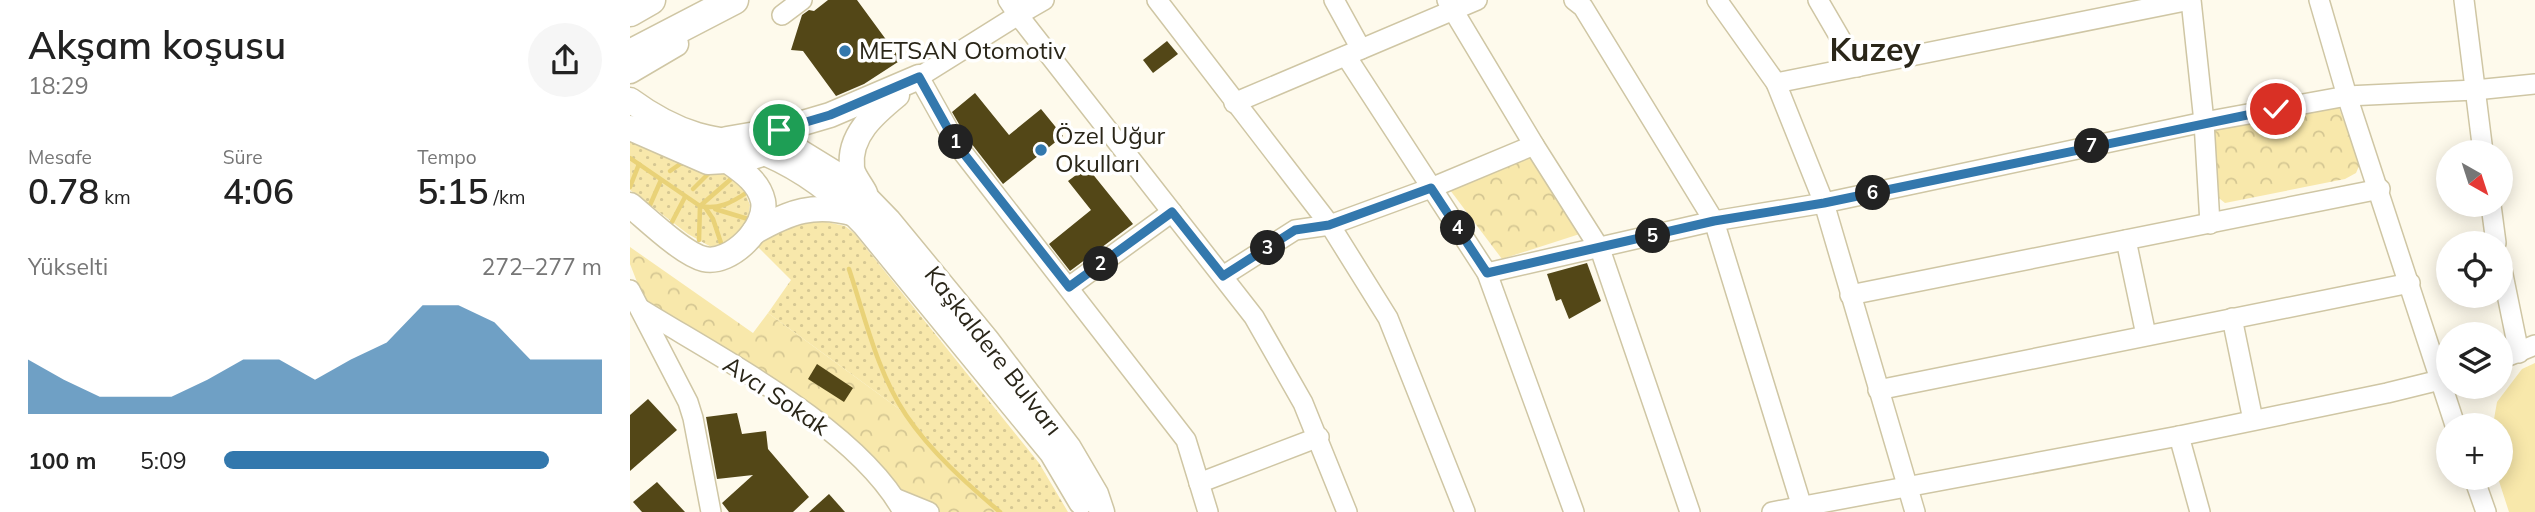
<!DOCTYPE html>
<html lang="tr">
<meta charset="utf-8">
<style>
:root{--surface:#fff;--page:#f6f6f6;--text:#222;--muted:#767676;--accent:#3378ad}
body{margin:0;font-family:Mulish,sans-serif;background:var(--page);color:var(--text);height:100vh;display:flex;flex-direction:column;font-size:26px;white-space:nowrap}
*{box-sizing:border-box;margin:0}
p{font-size:23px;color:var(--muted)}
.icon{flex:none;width:38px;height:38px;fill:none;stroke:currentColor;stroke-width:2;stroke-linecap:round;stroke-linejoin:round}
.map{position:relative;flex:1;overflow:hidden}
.sheet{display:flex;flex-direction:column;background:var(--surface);width:630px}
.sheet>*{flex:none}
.needle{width:46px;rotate:141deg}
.tools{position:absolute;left:1806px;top:140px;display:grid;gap:14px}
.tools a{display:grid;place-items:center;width:77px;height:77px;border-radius:50%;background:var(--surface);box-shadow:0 4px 18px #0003;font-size:35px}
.pin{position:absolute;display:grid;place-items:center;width:60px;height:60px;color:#fff;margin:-30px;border:4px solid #fff;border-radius:50%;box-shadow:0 2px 7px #0007}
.km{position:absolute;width:35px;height:35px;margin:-18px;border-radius:50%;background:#222;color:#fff;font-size:19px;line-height:35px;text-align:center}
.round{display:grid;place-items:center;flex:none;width:74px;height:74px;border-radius:37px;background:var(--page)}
.headline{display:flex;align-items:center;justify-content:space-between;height:119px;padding:0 28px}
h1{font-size:38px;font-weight:600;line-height:52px}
.figures{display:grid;grid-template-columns:repeat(3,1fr);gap:10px;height:119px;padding:7px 28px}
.figures div{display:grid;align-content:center}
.figures b{font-size:35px;font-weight:600}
.figures small{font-size:19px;font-weight:400}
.figures p{font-size:19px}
.chart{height:196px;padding:14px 28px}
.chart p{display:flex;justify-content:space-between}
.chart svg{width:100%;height:126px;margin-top:7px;fill:var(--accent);opacity:.7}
ul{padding:0 28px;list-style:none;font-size:23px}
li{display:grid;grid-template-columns:112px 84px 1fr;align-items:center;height:52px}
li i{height:18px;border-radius:9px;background:var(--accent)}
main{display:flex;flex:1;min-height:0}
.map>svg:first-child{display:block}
</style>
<main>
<section class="sheet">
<div class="headline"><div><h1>Akşam koşusu</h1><p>18:29</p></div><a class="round"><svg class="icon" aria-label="share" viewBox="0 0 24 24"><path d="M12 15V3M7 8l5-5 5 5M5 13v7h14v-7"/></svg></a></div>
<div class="figures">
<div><p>Mesafe</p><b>0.78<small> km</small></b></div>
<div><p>Süre</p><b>4:06</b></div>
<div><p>Tempo</p><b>5:15<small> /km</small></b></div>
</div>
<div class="chart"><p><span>Yükselti</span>272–277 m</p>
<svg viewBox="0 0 160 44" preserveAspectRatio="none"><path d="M0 44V25L10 32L20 38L30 38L40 38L50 32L60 25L70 25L80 32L90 25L100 19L110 6L120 6L130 12L140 25L150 25L160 25V44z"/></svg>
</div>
<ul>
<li><b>100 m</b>5:09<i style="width:86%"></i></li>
</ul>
</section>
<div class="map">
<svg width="1905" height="512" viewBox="0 0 1905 512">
<defs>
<pattern id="grass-dots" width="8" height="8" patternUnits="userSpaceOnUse" patternTransform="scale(1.75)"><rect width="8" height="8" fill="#f8e8ab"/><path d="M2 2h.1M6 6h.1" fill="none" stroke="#d5c793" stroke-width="1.8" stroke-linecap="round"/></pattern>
<pattern id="forest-crowns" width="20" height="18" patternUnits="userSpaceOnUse" patternTransform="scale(1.75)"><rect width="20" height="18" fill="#f8e8ab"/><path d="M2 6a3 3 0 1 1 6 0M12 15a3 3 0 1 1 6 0" fill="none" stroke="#d5c793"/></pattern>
</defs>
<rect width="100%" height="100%" fill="#fefaec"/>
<g fill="url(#grass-dots)">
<polygon points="0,100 93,139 120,205 118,219 105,237 92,246 83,248 58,234 0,190"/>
<polygon points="183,219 215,226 224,233 409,463 438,512 370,512 334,482 276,414 138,313 161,280 126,245 161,222"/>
</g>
<g fill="url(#forest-crowns)">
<polygon points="1708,105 1730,164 1726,173 1715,179 1595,203 1585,195 1580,128"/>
<polygon points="908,151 959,231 872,259 817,186"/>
<polygon points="0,247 123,333 138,313 276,414 334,482 370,512 308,512 274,497 258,474 230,446 16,305 0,264"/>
</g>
<polygon fill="#f8e8ab" points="1905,363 1905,512 1879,512 1868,478 1871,478 1871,425 1863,425 1867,402 1892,369"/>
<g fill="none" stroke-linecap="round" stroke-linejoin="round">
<g stroke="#e9d278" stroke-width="4.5">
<path d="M0 158 70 206C88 210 101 203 116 193"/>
<polyline points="40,171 53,162"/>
<polyline points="0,187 9,164"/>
<polyline points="63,189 80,172"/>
<polyline points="20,205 31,180"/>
<polyline points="75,207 83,219 92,246"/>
<polyline points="85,209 118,219"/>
<polyline points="42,222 55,197"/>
<polyline points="69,240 70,206 101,179"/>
<path d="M219 269C235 317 247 372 276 415 301 452 336 483 370 512"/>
</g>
</g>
<g fill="#534717">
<polygon points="198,0 227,0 271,60 234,84 206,96 173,51 161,50 172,15 179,10 184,11"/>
<polygon points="537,41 548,54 523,73 513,60"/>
<polygon points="345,93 379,135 411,109 433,136 373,184 337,138 322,112"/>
<polygon points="457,167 503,224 440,271 419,244 461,210 438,181"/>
<polygon points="957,263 971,301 939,319 931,299 926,301 917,274"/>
<polygon points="187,364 223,388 214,402 178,379"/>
<polygon points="18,399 47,430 0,471 0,415"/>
<polygon points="107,413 112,434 136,431 138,449 179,497 163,512 99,512 92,503 123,475 87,479 76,417"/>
<polygon points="27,482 55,512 12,512 3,502"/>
<polygon points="199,494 215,512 179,512"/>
</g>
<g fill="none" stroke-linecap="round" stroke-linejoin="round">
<defs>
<g id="minor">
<polyline points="378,0 388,15 289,77 327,145 556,440 578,512"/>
<polyline points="527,0 700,225 758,318 835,512"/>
<polyline points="704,0 731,49"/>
<polyline points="817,0 904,145 970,249 1060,512"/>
<polyline points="944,0 953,7 1084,221 1172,507"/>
<polyline points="1087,0 1146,83 1194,203 1285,512"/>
<polyline points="1188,0 1227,67"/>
<polyline points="1561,0 1574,122 1580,224"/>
<polyline points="1689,0 1717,96 1825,425"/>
<polyline points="1834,0 1853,152"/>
<polyline points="390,4 388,15 624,317 673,403 717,512"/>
<polyline points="152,15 172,0"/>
<polyline points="388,15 414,0"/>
<polyline points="716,56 857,273 944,512"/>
<polyline points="1146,83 1560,0"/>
<polyline points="604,103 847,0"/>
<polyline points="1861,205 1866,243"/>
<polyline points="1496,240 1516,335"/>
<polyline points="1871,265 1889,353"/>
<polyline points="857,273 1084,221 1194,203 1574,122 1717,96 1845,90 1905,84"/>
<polyline points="593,276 665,230 700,225 801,188 904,145"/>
<polyline points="439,287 542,212"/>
<polyline points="0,290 58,402 63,418 81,512"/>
<polyline points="1220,295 1750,189"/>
<path d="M11 309C92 359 228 429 273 512"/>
<polyline points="1602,318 1623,420"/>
<polyline points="1871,359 1905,345"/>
<polyline points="1248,390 1780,283"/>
<polyline points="1549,436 1570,512"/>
<polyline points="1844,478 1856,512"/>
<polyline points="569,483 689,437"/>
<polyline points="267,499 299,512"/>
<polyline points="1142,512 1549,436 1757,393 1818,378"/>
</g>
<g id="major">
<polyline points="0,71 46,44"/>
<path d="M0 100C19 114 44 128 67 135 84 140 102 141 119 147 165 163 201 189 234 224L422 453 451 502"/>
<polyline points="0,128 78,162 113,160 148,149 167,150 224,185 259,221 356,339 439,448 466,494 472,512"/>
<polyline points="97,139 149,130 200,115 289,77"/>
<path d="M235 193C231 185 223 176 222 168 218 135 245 113 267 95"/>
<path d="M0 205C17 219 53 254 74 259 101 265 138 227 133 201 129 182 112 171 98 161"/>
<path d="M124 232C159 212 185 202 225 214"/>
</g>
<g id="highway">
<polyline points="0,12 21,0"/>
<polyline points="0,54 104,0"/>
</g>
</defs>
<use href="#minor" stroke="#cfc6a4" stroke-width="22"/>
<use href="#major" stroke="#cfc6a4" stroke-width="27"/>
<use href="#highway" stroke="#cfc6a4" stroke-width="31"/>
<use href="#minor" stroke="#fff" stroke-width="19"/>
<use href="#major" stroke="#fff" stroke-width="24"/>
<use href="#highway" stroke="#fff" stroke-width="28"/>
</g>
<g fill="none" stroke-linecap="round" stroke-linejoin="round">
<defs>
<polyline id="route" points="149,130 200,115 289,77 327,145 439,287 542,212 593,276 665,230 699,225 801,188 857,273 1084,221 1194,203 1646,109"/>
</defs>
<use href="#route" stroke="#fff" stroke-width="14"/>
<use href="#route" stroke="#3378ad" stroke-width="9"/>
</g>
<g fill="#3378ad" stroke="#fff" stroke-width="2.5">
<circle cx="215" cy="51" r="7"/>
<circle cx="411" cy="150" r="7"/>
</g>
<g text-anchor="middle" stroke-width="7" stroke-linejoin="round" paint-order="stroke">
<g font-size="24" fill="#2a2619" stroke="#fff" text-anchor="start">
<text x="229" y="59">METSAN Otomotiv</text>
<text x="425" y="144">Özel Uğur<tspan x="425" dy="28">Okulları</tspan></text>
</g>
<g font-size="24" fill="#2a2619" stroke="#fff">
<text transform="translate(363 351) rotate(52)" y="8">Kaşkaldere Bulvarı</text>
<text transform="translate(146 396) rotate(34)" y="8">Avcı Sokak</text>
</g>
<g font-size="32" font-weight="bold" fill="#2a2619" stroke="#fff">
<text x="1245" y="61">Kuzey</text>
</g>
</g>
</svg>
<div class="tools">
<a><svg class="needle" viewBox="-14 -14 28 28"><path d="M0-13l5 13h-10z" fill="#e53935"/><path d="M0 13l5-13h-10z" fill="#767676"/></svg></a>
<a><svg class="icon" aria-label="locate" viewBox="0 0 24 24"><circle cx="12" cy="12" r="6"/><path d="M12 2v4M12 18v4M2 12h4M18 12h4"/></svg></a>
<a><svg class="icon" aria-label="layers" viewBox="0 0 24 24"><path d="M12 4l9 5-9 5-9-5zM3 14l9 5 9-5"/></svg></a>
<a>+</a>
</div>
<div class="pin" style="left:149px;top:130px;background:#1e9e55"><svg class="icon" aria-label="arrive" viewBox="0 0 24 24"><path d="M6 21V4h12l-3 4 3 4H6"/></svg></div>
<div class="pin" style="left:1646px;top:109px;background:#d93025"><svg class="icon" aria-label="check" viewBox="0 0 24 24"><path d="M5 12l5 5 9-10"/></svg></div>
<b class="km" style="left:326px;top:142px">1</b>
<b class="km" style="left:471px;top:264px">2</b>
<b class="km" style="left:638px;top:248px">3</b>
<b class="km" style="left:828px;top:228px">4</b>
<b class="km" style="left:1023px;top:236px">5</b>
<b class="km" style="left:1243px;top:193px">6</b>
<b class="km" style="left:1462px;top:146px">7</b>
</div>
</main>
